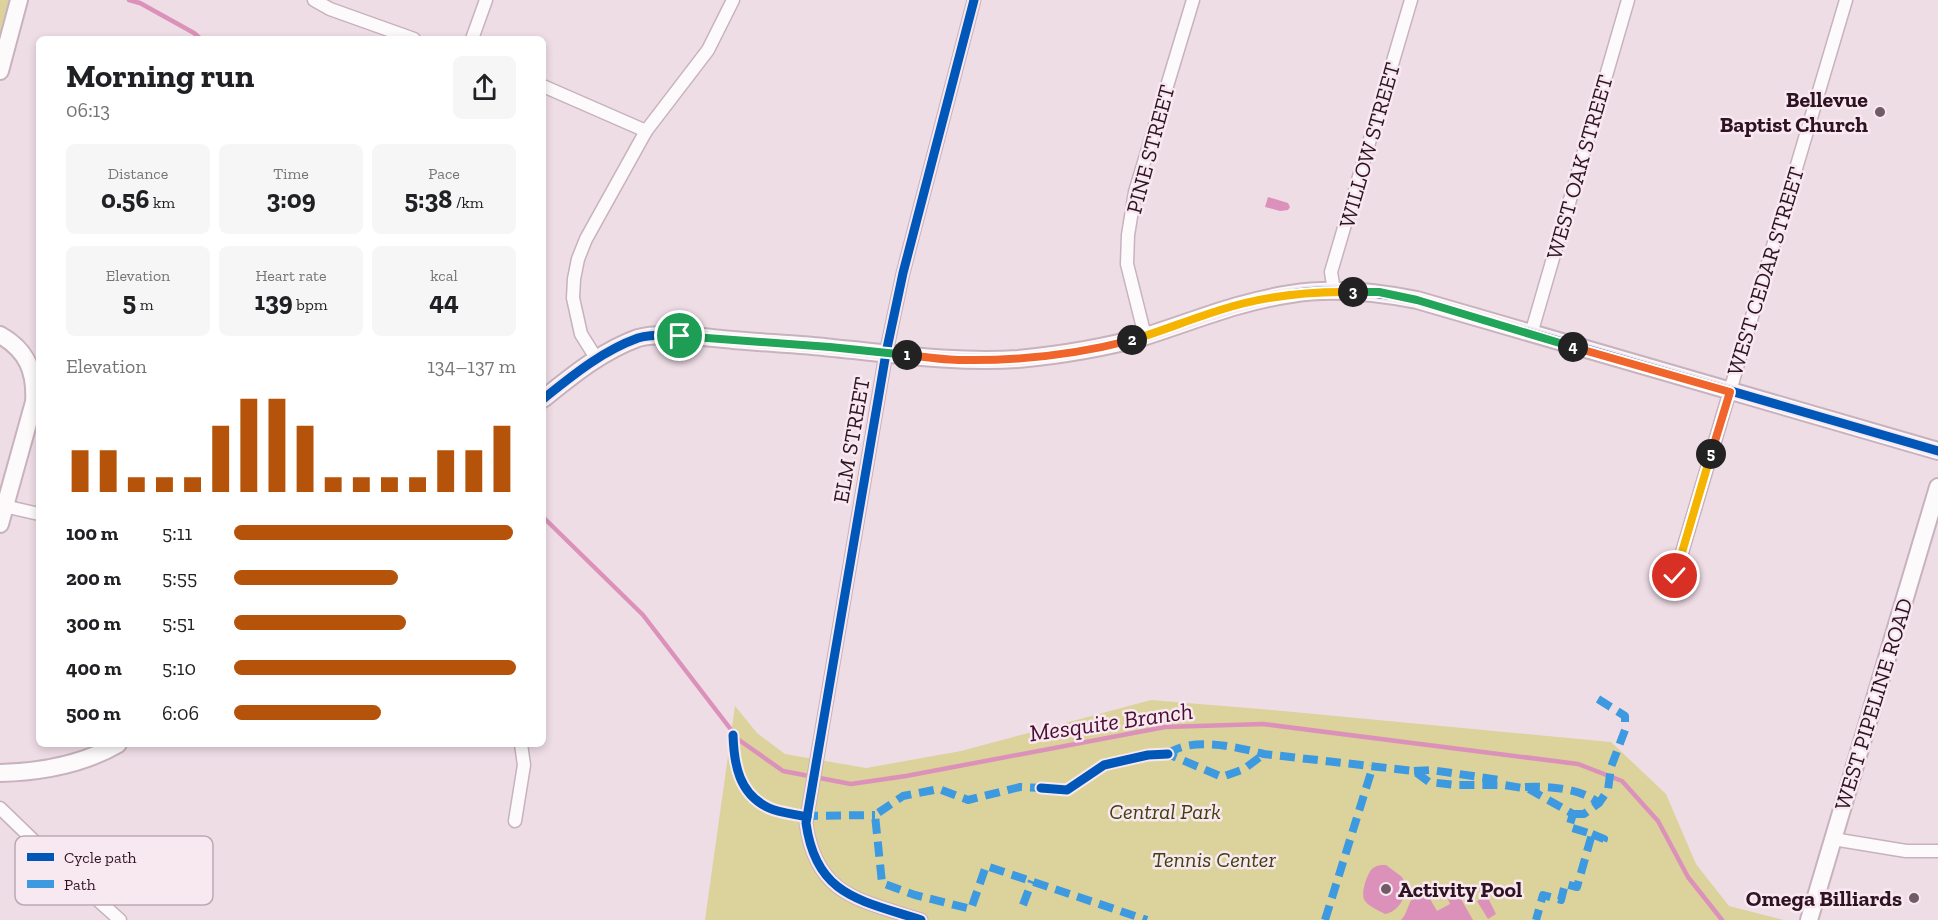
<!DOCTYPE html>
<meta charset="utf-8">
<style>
:root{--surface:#fff;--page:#f6f6f6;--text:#202124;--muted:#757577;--accent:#b45309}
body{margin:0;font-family:"Zilla Slab",serif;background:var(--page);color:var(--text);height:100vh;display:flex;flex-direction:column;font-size:22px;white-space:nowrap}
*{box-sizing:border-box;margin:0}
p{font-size:20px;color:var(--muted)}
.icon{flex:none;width:33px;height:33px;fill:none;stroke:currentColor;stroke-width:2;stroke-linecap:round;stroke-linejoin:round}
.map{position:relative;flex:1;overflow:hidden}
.sheet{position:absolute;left:36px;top:36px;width:510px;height:711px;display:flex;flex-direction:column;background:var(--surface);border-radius:9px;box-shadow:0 3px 9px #0003}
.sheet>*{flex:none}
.pin{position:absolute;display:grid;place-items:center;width:51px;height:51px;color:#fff;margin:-26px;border:3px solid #fff;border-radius:50%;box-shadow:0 2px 6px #0007}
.km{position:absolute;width:30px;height:30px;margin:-15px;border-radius:50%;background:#222;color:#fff;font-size:16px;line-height:30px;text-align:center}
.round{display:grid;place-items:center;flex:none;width:63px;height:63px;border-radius:9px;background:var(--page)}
.headline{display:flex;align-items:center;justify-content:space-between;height:102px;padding:0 30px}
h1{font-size:33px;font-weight:800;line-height:45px}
.metrics{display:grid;grid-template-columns:repeat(3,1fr);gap:9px;height:102px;padding:6px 30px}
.metrics div{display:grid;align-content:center;border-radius:9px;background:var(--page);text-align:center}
.metrics b{font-size:26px;font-weight:800}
.metrics small{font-size:16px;font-weight:400}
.metrics p{font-size:16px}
.chart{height:168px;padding:12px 30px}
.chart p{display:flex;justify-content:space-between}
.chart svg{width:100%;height:108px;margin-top:6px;stroke:var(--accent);stroke-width:6}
ul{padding:0 30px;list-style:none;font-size:20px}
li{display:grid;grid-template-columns:96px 72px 1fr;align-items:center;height:45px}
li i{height:15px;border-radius:8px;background:var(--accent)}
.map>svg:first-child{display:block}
</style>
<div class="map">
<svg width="1938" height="920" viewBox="0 0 1938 920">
<rect width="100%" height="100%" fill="#efdde6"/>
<g fill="#dcd29c">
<polygon points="0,0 9,0 0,34"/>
<polygon points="1151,700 1272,710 1611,742 1666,794 1696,864 1729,906 1784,920 705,920 735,706 757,733 785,754 866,768 961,751"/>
</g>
<g fill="#db91b9">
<polygon points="1268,197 1288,203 1290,207 1288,210 1280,211 1265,207"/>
<path d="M1386 865 1402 877 1407 887C1405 898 1398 912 1385 914 1380 911 1368 906 1365 901 1360 894 1367 874 1372 869 1376 865 1381 865 1386 865Z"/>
<path d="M1454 887 1473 920H1401C1412 909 1406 888 1430 899L1437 911 1450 904 1445 892Z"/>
<polygon points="1487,896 1496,914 1488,919 1477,901"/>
</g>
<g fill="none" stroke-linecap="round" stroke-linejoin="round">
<g stroke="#db91b9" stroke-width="4.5">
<polyline points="129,0 140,3 194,33 201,39"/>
<polyline points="543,517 643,615 739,740 783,771 851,784 906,776 1165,727 1263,724 1578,764 1622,781 1658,821 1688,877 1722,920"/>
</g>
<defs>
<g id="street">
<polyline points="314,0 330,9 414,39"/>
<polyline points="472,39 486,0"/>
<polyline points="543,86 646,131"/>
<polyline points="1334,291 1331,272 1411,0"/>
<polyline points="1531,334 1628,0"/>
<polyline points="1145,336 1127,264 1128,235 1135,192 1193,0"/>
<polyline points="596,358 581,334 573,298 574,279 578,259 586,239 646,131 708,50 733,0"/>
<polyline points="0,505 39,514"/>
<polyline points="1675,576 1846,0"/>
<polyline points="0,808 62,868 120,920"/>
<polyline points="515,821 524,765 521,744"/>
<polyline points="1833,839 1906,851 1938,851"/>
<path d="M921 920C860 900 816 896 806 823L886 353 903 273 974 0"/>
</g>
<g id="secondary">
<polyline points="0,71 19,0"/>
<path d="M0 335C27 350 36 372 34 402L0 524"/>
<path d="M543 399C573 375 602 351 638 338 662 331 708 338 733 340 766 343 800 344 833 348 894 354 956 363 1018 359 1060 355 1103 348 1143 337 1194 321 1237 302 1291 294 1333 287 1376 292 1417 300L1938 451"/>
<path d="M0 773C41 772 82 765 118 744"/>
<polyline points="1809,920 1938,487"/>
</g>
</defs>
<use href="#street" stroke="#c7b2bd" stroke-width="15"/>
<use href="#secondary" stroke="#c7b2bd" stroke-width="20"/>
<use href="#street" stroke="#fdfafb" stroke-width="12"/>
<use href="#secondary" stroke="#fdfafb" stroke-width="16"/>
<g stroke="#3d9ae0" stroke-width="8" stroke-dasharray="15 8" stroke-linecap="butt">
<polyline points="1598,699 1625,716 1625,730 1611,767 1608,790 1599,803"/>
<polyline points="1162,754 1168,754 1222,777 1244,769 1264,754"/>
<path d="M1168 754C1191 736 1237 747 1264 754L1414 771 1429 782 1455 785H1504L1529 789 1573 814 1569 827 1592 834 1577 887 1565 884 1561 900 1543 895 1536 920"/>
<polyline points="1414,771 1431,770 1500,780"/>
<path d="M1525 787C1549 786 1580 788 1599 803L1584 814H1573"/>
<polyline points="1045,788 1020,787 968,800 939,789 903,796 875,815 882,883 915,895 971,909 986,866 1147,920"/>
<polyline points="803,816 875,815"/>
<polyline points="1592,834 1604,839 1601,846"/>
<polyline points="1023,905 1032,881"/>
<polyline points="1325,920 1373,766"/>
</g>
<defs>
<g id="cycleway">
<path d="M543 399C573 375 602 351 638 338 662 331 708 338 733 340 766 343 800 344 833 348 894 354 956 363 1018 359 1060 355 1103 348 1143 337 1194 321 1237 302 1291 294 1333 287 1376 292 1417 300L1938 451"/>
<path d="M733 735C734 765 739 794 769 808 780 813 795 814 807 817"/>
<polyline points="1041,788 1067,790 1104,765 1148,755 1168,754"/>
<path d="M921 920C860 900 816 896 806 823L886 353 903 273 974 0"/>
</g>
</defs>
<use href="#cycleway" stroke="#f8e8f0" stroke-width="13"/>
<use href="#cycleway" stroke="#0057b8" stroke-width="9"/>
</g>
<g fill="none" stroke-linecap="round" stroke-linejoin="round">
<defs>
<polyline id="split-1" points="680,336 830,347 907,355"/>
<path id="split-2" d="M907 355C925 357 944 360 962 360 1019 361 1078 354 1132 340"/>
<path id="split-3" d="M1132 340C1162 331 1191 319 1220 310 1264 296 1307 291 1353 292"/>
<polyline id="split-4" points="1353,292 1379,292 1417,300 1573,347"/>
<polyline id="split-5" points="1573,347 1730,392 1711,454"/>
<polyline id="split-6" points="1675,576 1711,454"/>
</defs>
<use href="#split-1" stroke="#fff" stroke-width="12"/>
<use href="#split-2" stroke="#fff" stroke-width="12"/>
<use href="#split-3" stroke="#fff" stroke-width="12"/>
<use href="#split-4" stroke="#fff" stroke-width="12"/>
<use href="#split-5" stroke="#fff" stroke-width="12"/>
<use href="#split-6" stroke="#fff" stroke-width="12"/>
<use href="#split-1" stroke="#22a559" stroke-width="8"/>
<use href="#split-2" stroke="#f0652b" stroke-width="8"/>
<use href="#split-3" stroke="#f5b400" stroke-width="8"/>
<use href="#split-4" stroke="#22a559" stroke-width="8"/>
<use href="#split-5" stroke="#f0652b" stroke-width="8"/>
<use href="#split-6" stroke="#f5b400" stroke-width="8"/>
</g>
<g fill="#725a67" stroke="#f8e8f0" stroke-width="2">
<circle cx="1880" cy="112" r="6"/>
<circle cx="1386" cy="889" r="6"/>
<circle cx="1914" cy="898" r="6"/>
</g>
<g text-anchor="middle" stroke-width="5" stroke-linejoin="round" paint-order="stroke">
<g font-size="22" font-weight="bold" fill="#2f1323" stroke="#f8e8f0" text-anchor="end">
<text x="1868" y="107">Bellevue<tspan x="1868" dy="25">Baptist Church</tspan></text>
<text x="1398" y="897" text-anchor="start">Activity Pool</text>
<text x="1902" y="906">Omega Billiards</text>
</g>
<g font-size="22" fill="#2f1323" stroke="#f8e8f0">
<text transform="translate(1369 145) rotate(-74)" y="8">WILLOW STREET</text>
<text transform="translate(1150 149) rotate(-75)" y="8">PINE STREET</text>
<text transform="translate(1579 167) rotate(-74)" y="8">WEST OAK STREET</text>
<text transform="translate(1765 271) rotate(-73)" y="8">WEST CEDAR STREET</text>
<text transform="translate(851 440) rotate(-80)" y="8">ELM STREET</text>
<text transform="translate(1873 704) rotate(-73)" y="8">WEST PIPELINE ROAD</text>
</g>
<g font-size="22" font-style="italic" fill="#41400e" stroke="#f8e8f0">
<text x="1165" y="819">Central Park</text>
<text x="1214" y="867">Tennis Center</text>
</g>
<g font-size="24" font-style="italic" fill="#4a0c33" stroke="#f8e8f0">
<text transform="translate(1111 722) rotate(-8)" y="8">Mesquite Branch</text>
</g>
</g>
<rect x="15" y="836" width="198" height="69" rx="9" fill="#f8e8f0" stroke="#bca8b2" stroke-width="1.5"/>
<rect x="27" y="853" width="27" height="8" fill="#0057b8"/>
<rect x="27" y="880" width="27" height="8" fill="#3d9ae0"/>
<g font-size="16" fill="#2f1323">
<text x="64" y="863">Cycle path</text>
<text x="64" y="890">Path</text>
</g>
</svg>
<div class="pin" style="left:680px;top:336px;background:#1e9e55"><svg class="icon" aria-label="arrive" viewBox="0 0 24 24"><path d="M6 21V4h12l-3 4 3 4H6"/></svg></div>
<div class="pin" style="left:1675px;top:576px;background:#d93025"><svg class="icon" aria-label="check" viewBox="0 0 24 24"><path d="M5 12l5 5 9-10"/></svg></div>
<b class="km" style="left:907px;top:355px">1</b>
<b class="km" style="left:1132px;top:340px">2</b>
<b class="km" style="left:1353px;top:292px">3</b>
<b class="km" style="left:1573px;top:347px">4</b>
<b class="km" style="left:1711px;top:454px">5</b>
<section class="sheet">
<div class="headline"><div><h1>Morning run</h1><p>06:13</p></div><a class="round"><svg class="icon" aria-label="share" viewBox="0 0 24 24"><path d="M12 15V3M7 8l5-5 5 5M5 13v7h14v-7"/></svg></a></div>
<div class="metrics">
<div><p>Distance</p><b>0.56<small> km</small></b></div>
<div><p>Time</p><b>3:09</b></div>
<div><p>Pace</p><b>5:38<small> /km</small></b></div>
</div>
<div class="metrics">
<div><p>Elevation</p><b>5<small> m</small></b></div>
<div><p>Heart rate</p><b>139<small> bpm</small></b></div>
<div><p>kcal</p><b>44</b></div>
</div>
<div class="chart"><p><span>Elevation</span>134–137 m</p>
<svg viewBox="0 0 160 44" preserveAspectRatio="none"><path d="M5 44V27M15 44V27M25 44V38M35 44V38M45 44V38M55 44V17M65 44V6M75 44V6M85 44V17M95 44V38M105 44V38M115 44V38M125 44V38M135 44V27M145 44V27M155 44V17"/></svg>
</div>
<ul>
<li><b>100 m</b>5:11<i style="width:99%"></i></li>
<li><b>200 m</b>5:55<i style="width:58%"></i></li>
<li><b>300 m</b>5:51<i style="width:61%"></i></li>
<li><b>400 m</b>5:10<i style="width:100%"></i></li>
<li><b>500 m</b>6:06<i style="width:52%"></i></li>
</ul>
</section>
</div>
